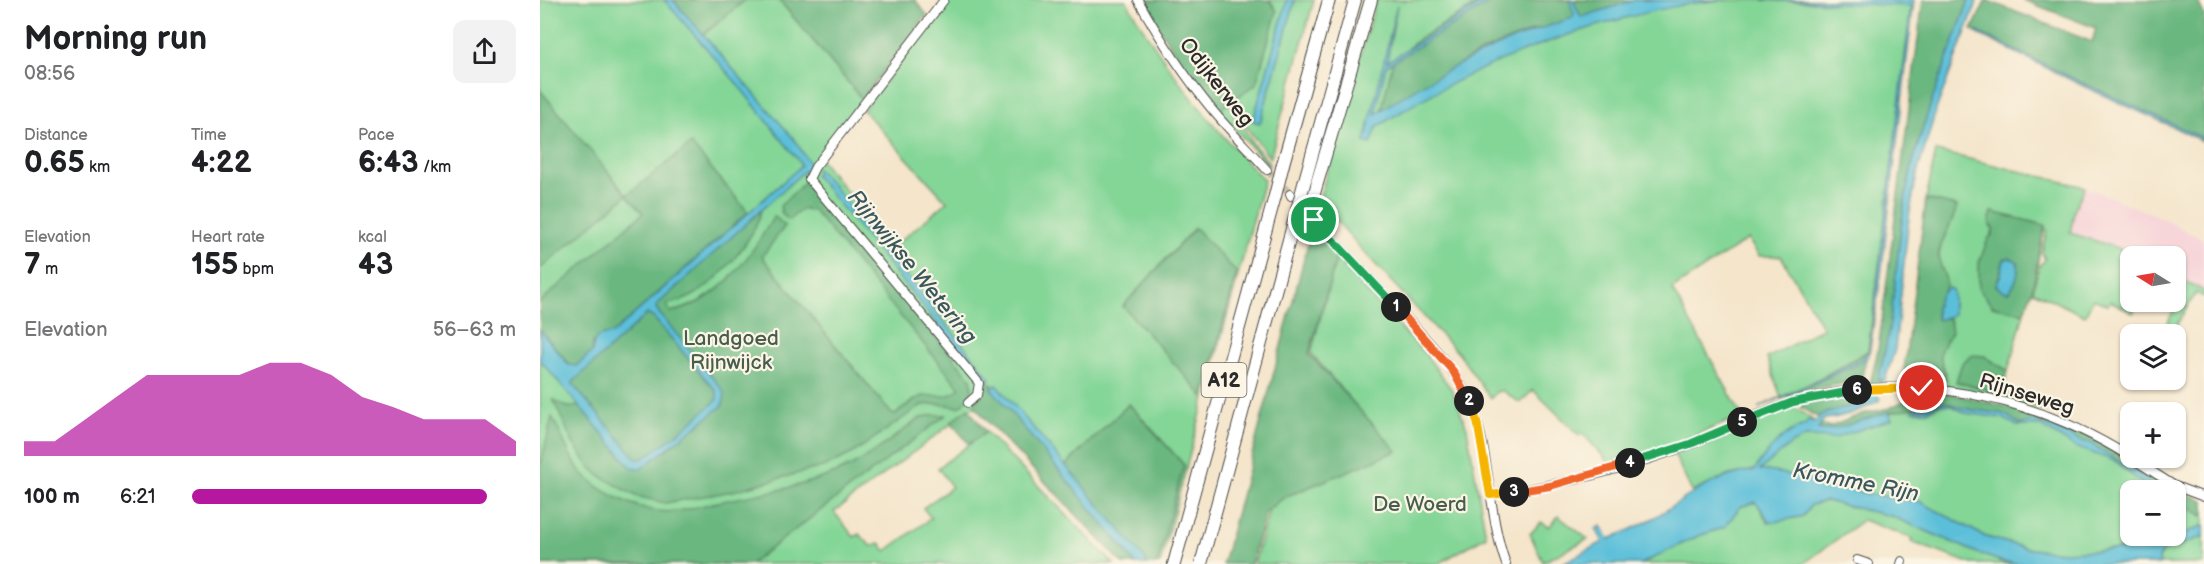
<!DOCTYPE html>
<meta charset="utf-8">
<style>
:root{--surface:#fff;--page:#f2f2f2;--text:#202124;--muted:#757577;--accent:#b5179e}
body{margin:0;font-family:"Balsamiq Sans",sans-serif;background:var(--page);color:var(--text);height:100vh;display:flex;flex-direction:column;font-size:22px;white-space:nowrap}
*{box-sizing:border-box;margin:0}
p{font-size:20px;color:var(--muted)}
.icon{flex:none;width:33px;height:33px;fill:none;stroke:currentColor;stroke-width:2;stroke-linecap:round;stroke-linejoin:round}
.map{position:relative;flex:1;overflow:hidden}
.side{display:flex;flex-direction:column;background:var(--surface);width:540px}
.side>*{flex:none}
.needle{width:39px;rotate:281deg}
.buttons{position:absolute;left:1580px;top:246px;display:grid;gap:12px}
.buttons a{display:grid;place-items:center;width:66px;height:66px;border-radius:12px;background:var(--surface);box-shadow:0 2px 4px #0004;font-size:30px}
.pin{position:absolute;display:grid;place-items:center;width:51px;height:51px;color:#fff;margin:-26px;border:3px solid #fff;border-radius:50%;box-shadow:0 2px 6px #0007}
.km{position:absolute;width:30px;height:30px;margin:-15px;border-radius:50%;background:#222;color:#fff;font-size:16px;line-height:30px;text-align:center}
.round{display:grid;place-items:center;flex:none;width:63px;height:63px;border-radius:12px;background:var(--page)}
.head{display:flex;align-items:center;justify-content:space-between;height:102px;padding:0 24px}
h1{font-size:33px;font-weight:700;line-height:45px}
.figures{display:grid;grid-template-columns:repeat(3,1fr);gap:9px;height:102px;padding:6px 24px}
.figures div{display:grid;align-content:center}
.figures b{font-size:30px;font-weight:700}
.figures small{font-size:16px;font-weight:400}
.figures p{font-size:16px}
.chart{height:168px;padding:12px 24px}
.chart p{display:flex;justify-content:space-between}
.chart svg{width:100%;height:108px;margin-top:6px;fill:var(--accent);opacity:.7}
ul{padding:0 24px;list-style:none;font-size:20px}
li{display:grid;grid-template-columns:96px 72px 1fr;align-items:center;height:45px}
li i{height:15px;border-radius:8px;background:var(--accent)}
main{display:flex;flex:1;min-height:0}
.map>svg:first-child{display:block}
</style>
<main>
<section class="side">
<div class="head"><div><h1>Morning run</h1><p>08:56</p></div><a class="round"><svg class="icon" aria-label="share" viewBox="0 0 24 24"><path d="M12 15V3M7 8l5-5 5 5M5 13v7h14v-7"/></svg></a></div>
<div class="figures">
<div><p>Distance</p><b>0.65<small> km</small></b></div>
<div><p>Time</p><b>4:22</b></div>
<div><p>Pace</p><b>6:43<small> /km</small></b></div>
</div>
<div class="figures">
<div><p>Elevation</p><b>7<small> m</small></b></div>
<div><p>Heart rate</p><b>155<small> bpm</small></b></div>
<div><p>kcal</p><b>43</b></div>
</div>
<div class="chart"><p><span>Elevation</span>56–63 m</p>
<svg viewBox="0 0 160 44" preserveAspectRatio="none"><path d="M0 44V38L10 38L20 29L30 20L40 11L50 11L60 11L70 11L80 6L90 6L100 11L110 20L120 24L130 29L140 29L150 29L160 38V44z"/></svg>
</div>
<ul>
<li><b>100 m</b>6:21<i style="width:91%"></i></li>
</ul>
</section>
<div class="map">
<svg width="1664" height="564" viewBox="0 0 1664 564">
<rect width="100%" height="100%" fill="#fcf5e5"/>
<filter id="ink" filterUnits="userSpaceOnUse"><feTurbulence type="fractalNoise" baseFrequency=".0167" numOctaves="2"/><feDisplacementMap in="SourceGraphic" scale="12" xChannelSelector="R" yChannelSelector="G"/><feConvolveMatrix kernelMatrix="1 2 1 2 8 2 1 2 1" color-interpolation-filters="sRGB"/></filter>
<filter id="wash" filterUnits="userSpaceOnUse"><feTurbulence type="fractalNoise" baseFrequency=".008" numOctaves="4" result="noise"/><feDisplacementMap in="SourceGraphic" scale="24" xChannelSelector="R" yChannelSelector="G"/><feGaussianBlur stdDeviation="1.35" result="paint"/><feColorMatrix in="noise" values="0 0 0 0 0 0 0 0 0 0 0 0 0 0 0 0 0 1.4 0 .05"/><feComposite in="paint" operator="in"/></filter>
<g filter="url(#wash)">
<rect width="100%" height="100%" fill="#f4e5cb"/>
<polygon fill="#f6cfd7" points="1545,187 1620,217 1664,240 1664,291 1635,276 1635,256 1595,256 1578,248 1530,233 1535,208"/>
<g fill="#84d697" stroke="#588061" stroke-width="1.5" fill-rule="evenodd">
<path d="M0 0H143L169 30 205 0H239L322 99 278 157 353 247 407 202 323 110 409 0H586C625 68 669 124 724 180L620 564H617L644 465 589 404 525 466 459 388 294 512 314 537 319 534 331 546 340 543 346 551 391 518 383 508 412 487 398 468 446 432 574 564H0ZM654 228 697 273 663 395 583 306Z"/>
<polygon points="729,0 747,0 713,121 720,123 755,0 774,0 730,158 705,125 693,99 716,84 734,6"/>
<polygon points="836,0 1373,0 1328,351 1242,400 1227,358 1283,328 1241,256 1219,256 1208,239 1132,289 1202,416 1129,446 1071,465 1044,435 1039,435 993,390 980,403 963,391 956,392 951,399 919,354 823,251 779,200"/>
<polygon points="689,102 713,144 729,163 729,166 678,111"/>
<path d="M1396 151 1545 187 1535 208 1530 233 1578 248 1595 256H1590V302H1598L1593 313 1570 301 1568 305 1553 299 1545 316 1493 291 1499 266 1505 260 1502 252 1507 230 1505 229V226H1450L1453 230 1439 263 1452 306 1484 313 1468 371 1444 356 1416 382 1472 395 1507 407 1505 411 1421 389 1364 384 1363 377 1406 380C1406 368 1401 365 1400 356 1399 350 1408 330 1411 323L1408 318 1413 315 1412 290 1409 288 1405 290C1406 274 1398 269 1399 257 1399 240 1413 223 1416 206L1386 199Z"/>
<polygon points="796,259 886,355 912,390 927,428 946,536 898,564 714,564 730,506 750,490 853,450 771,353"/>
<polygon points="1635,276 1664,291 1664,297 1656,293 1631,334 1623,333 1638,301 1635,299"/>
<polygon points="1404,399 1476,413 1529,431 1625,490 1590,490 1590,536 1635,536 1635,497 1664,517 1664,525 1633,539 1628,538 1594,549 1523,552 1490,549 1446,537 1370,498 1328,494 1252,475 1219,470 1225,464 1223,462 1279,421 1280,427 1287,429"/>
<path d="M1252 406 1276 422 1268 420 1266 424C1243 433 1228 449 1215 470L1189 475 1152 492 1134 454 1175 438 1176 439 1180 435 1214 420 1216 422 1219 421V418Z"/>
<polygon points="1286,501 1351,516 1440,554 1463,562 1482,564 1432,564 1371,542 1372,538 1323,520 1263,564 1101,564 1158,536 1182,528 1200,507 1211,503 1217,503 1228,523 1263,516 1271,505"/>
<polygon points="1018,516 1048,539 1003,562 990,534 1001,522 1009,527"/>
<path d="M1664 536V564H1620C1616 553 1625 550 1633 545L1638 546Z"/>
</g>
<g fill="#6bb780" stroke="#4b7156" stroke-width="1.5" fill-rule="evenodd">
<polygon points="133,0 205,0 163,35"/>
<polygon points="239,0 375,0 387,15 322,99"/>
<polygon points="602,0 729,0 737,11 716,84 678,111 645,70"/>
<polygon points="944,0 1117,0 991,31 941,52 874,91 837,128 853,61 880,38"/>
<path d="M1383 0H1429C1408 59 1383 117 1369 179 1355 245 1357 314 1338 379L1344 384 1330 385 1338 350Z"/>
<polygon points="1446,0 1552,42 1556,28 1483,0 1657,0 1664,15 1664,142 1432,30"/>
<polygon points="0,90 87,195 151,144 208,212 72,334 53,342 52,352 36,366 32,367 0,330 0,302 103,213 87,195 0,269"/>
<path d="M265 182 353 283 431 379C435 392 428 400 419 407L399 404 382 405 313 453 289 465 193 491 125 503 96 496 60 476 48 465 33 443 13 399C22 406 29 409 39 406L91 467 101 469 182 406 184 401 119 313 116 308 117 304 221 210C215 239 179 281 154 295 146 300 137 302 127 304L130 312C180 303 211 256 234 216L245 226 223 255V258L352 414 355 415C363 408 374 398 384 396 403 394 402 401 420 388L273 210 262 209 249 220 242 214 240 206Z"/>
<path d="M1386 199 1417 206C1413 224 1401 238 1399 254 1397 266 1410 278 1405 290 1400 300 1393 306 1397 319L1408 318 1412 331C1409 339 1400 346 1400 355 1400 364 1407 368 1405 380L1363 377Z"/>
<path d="M1452 212 1505 225 1492 291 1484 313 1452 306 1439 289V263L1448 239 1453 234V230L1449 222ZM1464 259 1478 263C1479 272 1475 286 1468 292L1456 286Z"/>
<polygon points="773,225 798,253 769,354 857,451 745,497 726,511 711,564 683,564"/>
<polygon points="655,228 697,273 663,396 583,306"/>
<polygon points="107,314 114,318 177,392 177,400 136,435 102,459 96,459 89,450 33,385 33,382"/>
<polygon points="1328,351 1321,380 1275,389 1247,398"/>
<polygon points="1432,355 1444,356 1468,371 1462,393 1416,382 1422,363"/>
<polygon points="443,380 445,382 447,380 453,386 452,388 596,564 583,564 448,422 434,405 443,393"/>
<polygon points="1337,391 1337,393 1333,393 1312,406 1283,414 1279,418 1260,407 1262,403 1284,398"/>
<path d="M1401 392C1435 398 1468 406 1500 417V424L1490 422 1480 425 1465 414 1426 409 1405 402 1393 404 1387 407C1376 406 1357 411 1346 413 1330 415 1290 435 1278 429L1280 424 1290 427 1322 414 1350 408 1364 401Z"/>
<polygon points="589,404 644,465 617,564 606,564 605,560 525,466"/>
<polygon points="428,408 446,432 429,444 411,422"/>
<path d="M392 415H406L210 564H0V468L12 417C21 433 30 460 42 473 60 492 94 508 119 511 136 514 156 507 173 503 218 494 267 487 309 467 334 455 357 434 380 418Z"/>
<polygon points="1508,420 1553,438 1630,488 1664,500 1664,516 1635,501 1635,490 1620,490 1552,445 1543,443 1505,427"/>
</g>
<g fill="#5bbfd9" stroke="#437582" stroke-width="1.5" fill-rule="evenodd">
<path d="M124 0H133L254 139 271 166 270 170 264 171 117 305 116 308 119 313 183 390 185 396 182 406 101 469 91 467 0 360V330L29 365 36 366 52 352C55 335 56 336 72 334L261 166 259 161 194 80ZM107 314 114 318 177 392V400L136 435 102 459H96L89 450 33 385V382Z"/>
<polygon points="747,0 755,0 720,123 713,121"/>
<path d="M947 0H954L846 66 835 114C900 71 958 42 1032 18L1034 14 1029 0H1033L1041 17 1095 0H1189C1155 1 1122 9 1089 17 999 40 915 76 837 127L831 144 825 142 857 5 847 62Z"/>
<polygon points="1222,0 1374,0 1341,276 1329,355 1320,363 1218,408 1320,360 1329,351 1371,6"/>
<path d="M1429 0H1437L1436 5 1397 107 1377 174 1369 217 1355 349 1345 380H1341L1338 379C1357 314 1355 245 1369 179 1383 117 1408 59 1429 0Z"/>
<polygon points="1436,31 1536,80 1659,136 1664,138 1664,141 1543,86 1436,33"/>
<polygon points="277,169 290,182 450,378 445,382 282,183 275,175"/>
<path d="M1469 258 1477 261C1480 271 1476 285 1468 292L1461 290 1456 285 1460 276 1464 260Z"/>
<path d="M1408 288 1412 290 1413 292V315L1398 320C1393 309 1398 295 1408 288Z"/>
<polygon points="457,385 606,560 606,564 596,564 451,388"/>
<path d="M1333 393H1337L1340 400C1323 410 1303 417 1284 419L1278 429C1289 434 1334 415 1349 412L1352 419 1295 438 1266 437 1251 444 1220 470 1252 475 1328 494 1379 501 1446 537 1490 549 1523 552 1594 549 1629 538 1633 539 1664 525V536L1638 546 1633 545C1625 550 1616 553 1620 564H1479L1463 562 1440 554 1351 516 1286 501 1271 505 1263 516 1230 523 1219 506 1215 502 1200 507 1185 527 1158 536 1101 564H1021L1063 542 1056 529 1061 526 1069 539C1085 532 1100 526 1115 517 1152 495 1170 477 1215 470 1228 449 1243 433 1266 424L1268 420 1276 422 1280 415 1312 406Z"/>
<path d="M1405 402 1426 409 1465 414 1480 425C1483 424 1486 423 1489 422 1506 420 1531 441 1550 443L1588 467 1620 490H1610L1575 461 1535 447 1501 426H1477L1463 418 1425 413 1411 405H1398L1387 411H1373L1374 408 1387 407 1393 404Z"/>
</g>
</g>
<g filter="url(#ink)">
<g fill="none" stroke-linecap="round" stroke-linejoin="round">
<polyline stroke="#ccc0ab" stroke-width="8" stroke-dasharray="8 4" stroke-linecap="butt" points="727,170 750,194"/>
<defs>
<g id="minor">
<polyline points="404,0 275,167 269,179 439,383 437,395 428,403"/>
<path d="M598 0C620 39 645 77 674 112 691 132 710 151 727 170"/>
<polyline points="750,194 751,196"/>
<path d="M774 220C802 250 831 280 859 310 887 340 920 372 934 412 951 461 948 515 966 564"/>
<polyline points="1591,458 1635,486 1664,497"/>
<path d="M950 495C1018 486 1085 469 1149 445 1184 431 1218 412 1254 402 1367 369 1492 395 1590 457"/>
<polyline points="1317,560 1329,564"/>
<polyline points="1361,564 1362,561"/>
</g>
<g id="highway">
<polyline points="743,164 789,0"/>
<polyline points="765,180 815,0"/>
<polyline points="772,200 831,0"/>
<polyline points="634,564 735,196"/>
<polyline points="661,564 753,225"/>
</g>
</defs>
<use href="#minor" stroke="#494743" stroke-width="10"/>
<use href="#highway" stroke="#494743" stroke-width="14"/>
<use href="#minor" stroke="#fff" stroke-width="8"/>
<use href="#highway" stroke="#fff" stroke-width="12"/>
<defs>
<g id="highway-bridge">
<polyline points="735,196 743,164"/>
<polyline points="766,221 772,200"/>
<polyline points="753,225 765,180"/>
</g>
</defs>
<use href="#highway-bridge" stroke="#494743" stroke-width="14" stroke-linecap="butt"/>
<use href="#highway-bridge" stroke="#fff" stroke-width="12"/>
</g>
</g>
<g fill="none" stroke-linecap="round" stroke-linejoin="round" filter="url(#ink)">
<defs>
<polyline id="split-1" points="774,220 856,307"/>
<polyline id="split-2" points="856,307 913,371 929,401"/>
<polyline id="split-3" points="929,401 937,421 950,495 974,492"/>
<polyline id="split-4" points="974,492 1010,486 1090,463"/>
<polyline id="split-5" points="1090,463 1150,444 1202,422"/>
<polyline id="split-6" points="1202,422 1253,402 1317,390"/>
<polyline id="split-7" points="1317,390 1382,388"/>
</defs>
<use href="#split-1" stroke="#fff" stroke-width="12"/>
<use href="#split-2" stroke="#fff" stroke-width="12"/>
<use href="#split-3" stroke="#fff" stroke-width="12"/>
<use href="#split-4" stroke="#fff" stroke-width="12"/>
<use href="#split-5" stroke="#fff" stroke-width="12"/>
<use href="#split-6" stroke="#fff" stroke-width="12"/>
<use href="#split-7" stroke="#fff" stroke-width="12"/>
<use href="#split-1" stroke="#22a559" stroke-width="8"/>
<use href="#split-2" stroke="#f0652b" stroke-width="8"/>
<use href="#split-3" stroke="#f5b400" stroke-width="8"/>
<use href="#split-4" stroke="#f0652b" stroke-width="8"/>
<use href="#split-5" stroke="#22a559" stroke-width="8"/>
<use href="#split-6" stroke="#22a559" stroke-width="8"/>
<use href="#split-7" stroke="#f5b400" stroke-width="8"/>
</g>
<g text-anchor="middle" stroke-width="4.5" stroke-linejoin="round" paint-order="stroke">
<rect fill="#fcf5e5" stroke="#6a6863" stroke-width="1.5" x="661.5" y="363" width="45" height="34" rx="4.5"/>
<g font-size="20" font-weight="bold" fill="#2b2b2b">
<text x="684" y="387">A12</text>
</g>
<g font-size="21" fill="#2b2b2b" stroke="#fcf5e5">
<text transform="translate(677 82) rotate(52)" y="7">Odijkerweg</text>
<text transform="translate(1487 394) rotate(17)" y="7">Rijnseweg</text>
</g>
<g font-size="21" fill="#465e4b" stroke="#fcf5e5">
<text x="191" y="345">Landgoed<tspan x="191" dy="24">Rijnwijck</tspan></text>
<text x="880" y="511">De Woerd</text>
</g>
<g font-size="22" font-style="italic" fill="#39575f" stroke="#fcf5e5">
<text transform="translate(373 266) rotate(51)" y="8">Rijnwijkse Wetering</text>
<text transform="translate(1316 481) rotate(11)" y="8">Kromme Rijn</text>
</g>
</g>
</svg>
<div class="buttons">
<a><svg class="needle" viewBox="-14 -14 28 28"><path d="M0-13l5 13h-10z" fill="#e53935"/><path d="M0 13l5-13h-10z" fill="#757577"/></svg></a>
<a><svg class="icon" aria-label="layers" viewBox="0 0 24 24"><path d="M12 4l9 5-9 5-9-5zM3 14l9 5 9-5"/></svg></a>
<a>+</a>
<a>−</a>
</div>
<div class="pin" style="left:774px;top:220px;background:#1e9e55"><svg class="icon" aria-label="arrive" viewBox="0 0 24 24"><path d="M6 21V4h12l-3 4 3 4H6"/></svg></div>
<div class="pin" style="left:1382px;top:388px;background:#d93025"><svg class="icon" aria-label="check" viewBox="0 0 24 24"><path d="M5 12l5 5 9-10"/></svg></div>
<b class="km" style="left:856px;top:307px">1</b>
<b class="km" style="left:929px;top:401px">2</b>
<b class="km" style="left:974px;top:492px">3</b>
<b class="km" style="left:1090px;top:463px">4</b>
<b class="km" style="left:1202px;top:422px">5</b>
<b class="km" style="left:1317px;top:390px">6</b>
</div>
</main>
